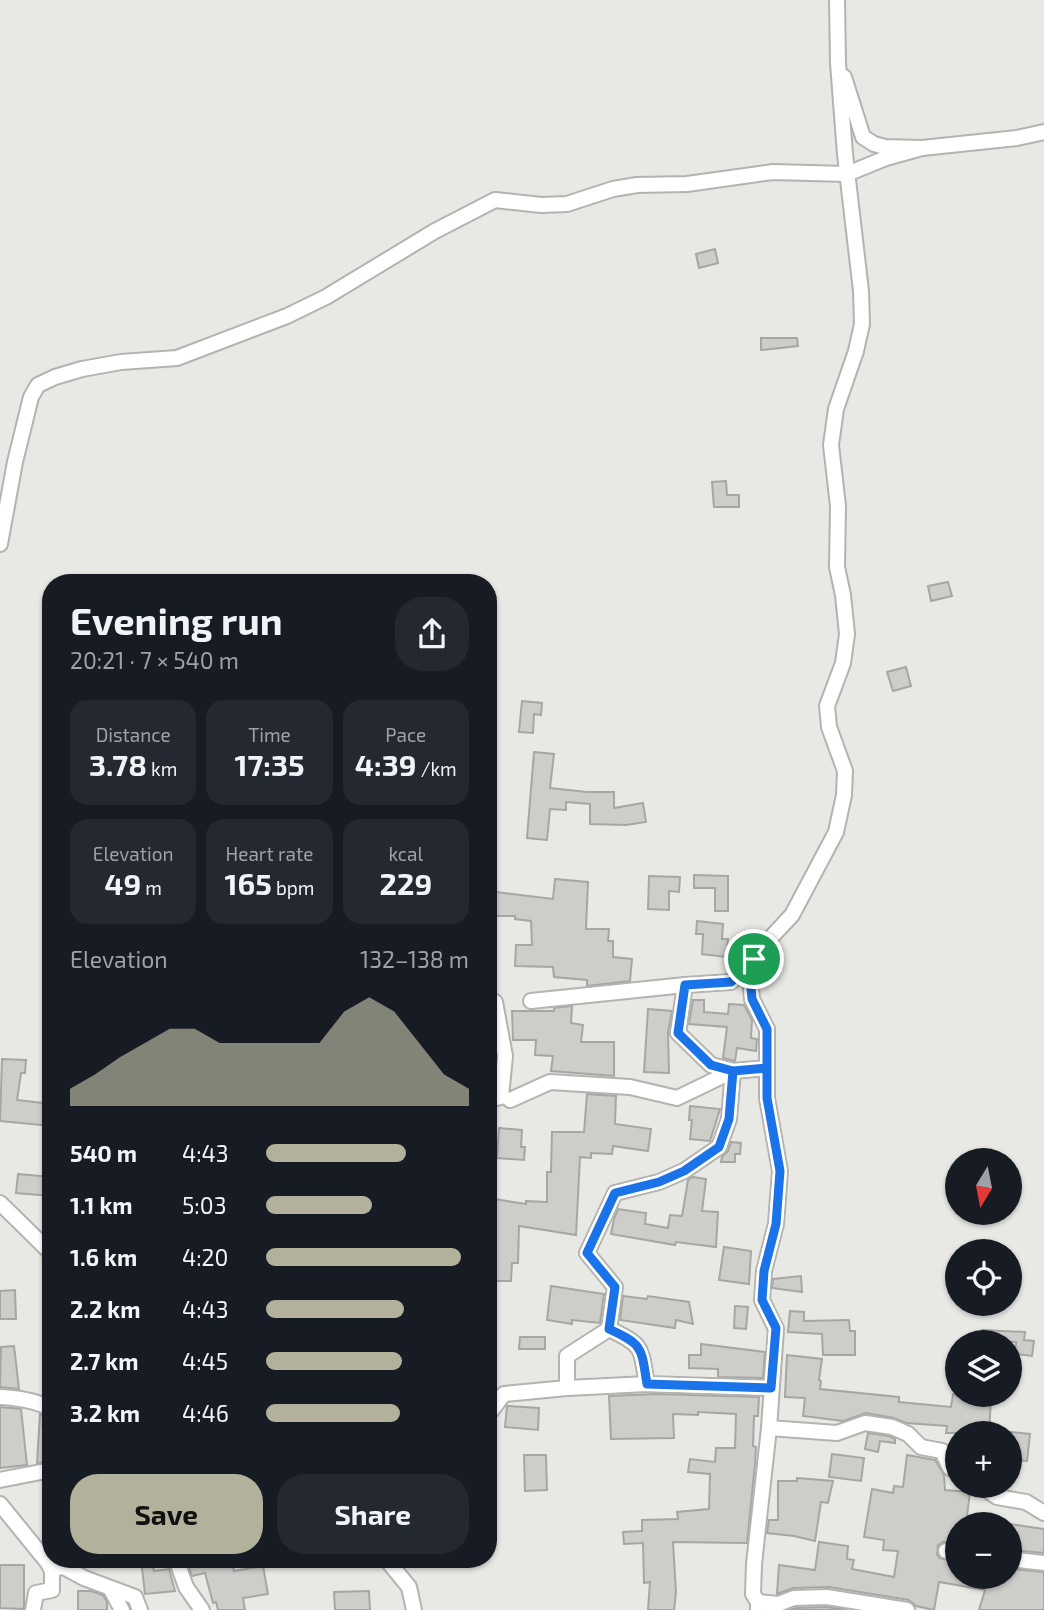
<!DOCTYPE html>
<meta charset="utf-8">
<style>
:root{--surface:#171b24;--page:#242831;--text:#f1f3f6;--muted:#9ea1a6;--accent:#b2b19c}
body{margin:0;font-family:"Exo 2",sans-serif;background:var(--page);color:var(--text);height:100vh;display:flex;flex-direction:column;font-size:26px;white-space:nowrap}
*{box-sizing:border-box;margin:0}
p{font-size:23px;color:var(--muted)}
.icon{flex:none;width:38px;height:38px;fill:none;stroke:currentColor;stroke-width:2;stroke-linecap:round;stroke-linejoin:round}
.map{position:relative;flex:1;overflow:hidden}
.side{position:absolute;left:42px;top:574px;width:455px;height:994px;display:flex;flex-direction:column;background:var(--surface);border-radius:28px;box-shadow:0 2px 5px #0004}
.side>*{flex:none}
.needle{width:46px;rotate:190deg}
.controls{position:absolute;left:945px;top:1148px;display:grid;gap:14px}
.controls a{display:grid;place-items:center;width:77px;height:77px;border-radius:50%;background:var(--surface);box-shadow:0 2px 5px #0004;font-size:35px}
.pin{position:absolute;display:grid;place-items:center;width:60px;height:60px;color:#fff;margin:-30px;border:4px solid #fff;border-radius:50%;box-shadow:0 2px 7px #0007}
.round{display:grid;place-items:center;flex:none;width:74px;height:74px;border-radius:28px;background:var(--page)}
.head{display:flex;align-items:center;justify-content:space-between;height:119px;padding:0 28px}
h1{font-size:38px;font-weight:700;line-height:52px}
.metrics{display:grid;grid-template-columns:repeat(3,1fr);gap:10px;height:119px;padding:7px 28px}
.metrics div{display:grid;align-content:center;border-radius:18px;background:var(--page);text-align:center}
.metrics b{font-size:30px;font-weight:700}
.metrics small{font-size:19px;font-weight:400}
.metrics p{font-size:19px}
.chart{height:196px;padding:14px 28px}
.chart p{display:flex;justify-content:space-between}
.chart svg{width:100%;height:126px;margin-top:7px;fill:var(--accent);opacity:.7}
.primary-button{display:flex;gap:14px;margin-top:auto;padding:14px 28px}
.primary-button a{flex:1;height:80px;border-radius:28px;background:var(--accent);color:#111;font-size:28px;font-weight:700;line-height:80px;text-align:center}
.primary-button a+a{background:var(--page);color:var(--text)}
ul{padding:0 28px;list-style:none;font-size:23px}
li{display:grid;grid-template-columns:112px 84px 1fr;align-items:center;height:52px}
li i{height:18px;border-radius:9px;background:var(--accent)}
.map>svg:first-child{display:block}
</style>
<div class="map">
<svg width="1044" height="1610" viewBox="0 0 1044 1610">
<rect width="100%" height="100%" fill="#e8e8e5"/>
<g fill="#cdcdca" stroke="#a6a6a3" stroke-width="2">
<polygon points="715,249 718,263 699,268 696,254"/>
<polygon points="761,338 797,338 798,346 761,350"/>
<polygon points="726,481 727,495 739,495 739,507 714,507 712,482"/>
<polygon points="948,582 952,596 931,601 928,586"/>
<polygon points="906,667 911,686 893,691 887,672"/>
<polygon points="522,701 542,703 541,715 534,714 533,733 519,732"/>
<polygon points="534,752 554,754 550,788 587,792 614,792 614,808 643,803 646,822 626,825 590,824 590,804 566,802 566,810 550,809 547,840 527,838"/>
<polygon points="694,875 728,876 728,911 715,911 715,888 694,888"/>
<polygon points="649,876 680,877 679,892 669,891 669,910 648,909"/>
<polygon points="555,879 588,882 586,929 609,929 608,941 613,941 613,957 632,959 630,981 587,986 587,980 554,977 553,967 515,966 516,945 532,945 531,921 515,919 515,916 488,916 488,891 553,899"/>
<polygon points="697,921 723,924 722,939 728,939 726,957 702,954 703,934 696,934"/>
<polygon points="693,1000 704,1000 704,1012 728,1014 729,1004 744,1005 752,1020 751,1038 757,1039 756,1051 737,1048 735,1061 723,1058 727,1027 689,1024"/>
<polygon points="572,1006 571,1023 583,1025 581,1042 614,1042 614,1076 551,1071 553,1056 535,1055 536,1040 513,1040 512,1011 554,1011 554,1008"/>
<polygon points="648,1009 672,1011 668,1032 669,1073 644,1072"/>
<polygon points="2,1059 26,1060 25,1073 21,1073 17,1100 51,1104 51,1126 0,1121"/>
<polygon points="587,1094 616,1096 615,1124 651,1129 648,1151 613,1146 612,1154 591,1153 591,1158 580,1157 576,1235 519,1226 518,1263 512,1263 511,1281 493,1281 495,1226 490,1225 494,1199 526,1204 526,1201 547,1202 547,1172 551,1172 552,1132 584,1132"/>
<polygon points="690,1106 720,1109 710,1141 690,1139 692,1120 689,1120"/>
<polygon points="499,1128 522,1130 521,1147 525,1147 524,1160 497,1158"/>
<polygon points="731,1142 741,1143 740,1154 735,1154 735,1162 721,1162 722,1157 728,1151"/>
<polygon points="18,1174 51,1177 51,1196 16,1193"/>
<polygon points="693,1177 706,1179 702,1211 718,1212 716,1247 676,1242 675,1245 611,1234 614,1219 618,1209 646,1213 645,1224 668,1228 670,1215 682,1216 688,1180"/>
<polygon points="724,1247 751,1251 749,1284 719,1280"/>
<polygon points="801,1276 802,1292 772,1288 773,1279"/>
<polygon points="551,1286 604,1294 600,1323 572,1320 572,1324 547,1320"/>
<polygon points="15,1290 16,1319 0,1319 0,1291"/>
<polygon points="623,1296 647,1299 648,1296 689,1302 693,1324 676,1320 675,1328 620,1320"/>
<polygon points="735,1306 748,1307 746,1329 734,1328"/>
<polygon points="790,1311 804,1312 804,1321 849,1320 850,1331 855,1331 855,1355 823,1355 822,1334 788,1332"/>
<polygon points="982,1330 1025,1332 1024,1340 1034,1341 1032,1356 1015,1354 1016,1342 982,1342"/>
<polygon points="520,1337 545,1337 545,1349 519,1349"/>
<polygon points="701,1344 765,1352 763,1378 718,1377 718,1369 689,1368 689,1355 701,1355"/>
<polygon points="14,1346 19,1389 0,1387 1,1347"/>
<polygon points="787,1355 822,1359 819,1380 821,1381 820,1389 899,1397 899,1402 951,1407 953,1394 991,1398 989,1433 946,1433 947,1426 906,1423 894,1418 866,1413 843,1421 803,1416 805,1398 785,1397"/>
<polygon points="656,1394 759,1397 758,1416 754,1416 753,1446 756,1447 755,1464 747,1543 673,1542 676,1592 674,1610 648,1610 650,1582 644,1583 643,1543 624,1544 623,1532 642,1531 642,1520 678,1519 677,1512 709,1509 710,1474 688,1472 690,1459 715,1462 716,1448 735,1448 736,1414 698,1412 698,1415 673,1414 674,1438 611,1439 609,1396"/>
<polygon points="507,1406 539,1408 538,1430 505,1427"/>
<polygon points="0,1407 21,1409 27,1465 0,1468"/>
<polygon points="40,1414 51,1419 51,1461 37,1463"/>
<polygon points="1010,1432 1030,1434 1027,1461 1010,1460"/>
<polygon points="868,1433 889,1436 895,1439 895,1443 880,1441 878,1452 865,1449"/>
<polygon points="832,1454 864,1458 861,1481 829,1477"/>
<polygon points="524,1455 546,1455 547,1490 525,1491"/>
<polygon points="907,1455 935,1460 944,1475 945,1490 970,1492 966,1524 957,1524 957,1543 943,1542 938,1545 937,1554 939,1558 957,1562 957,1577 1010,1577 1010,1569 1044,1572 1044,1610 979,1610 985,1590 939,1582 934,1610 916,1606 909,1600 829,1587 793,1588 777,1594 779,1565 815,1570 819,1542 848,1546 847,1559 854,1560 852,1569 894,1577 898,1551 883,1550 884,1540 864,1537 872,1489 893,1493 894,1486 903,1487"/>
<polygon points="797,1478 833,1481 828,1503 821,1502 815,1541 794,1536 767,1533 769,1520 778,1520 778,1481 797,1481"/>
<polygon points="1010,1524 1044,1529 1044,1553 1010,1550"/>
<polygon points="141,1559 151,1559 154,1571 169,1569 175,1591 145,1594"/>
<polygon points="186,1559 231,1559 234,1571 263,1566 268,1594 243,1598 245,1610 218,1610 216,1602 213,1603 205,1573 192,1576"/>
<polygon points="0,1565 24,1565 24,1609 0,1608"/>
<polygon points="78,1591 91,1591 103,1595 107,1602 107,1610 78,1610"/>
<polygon points="369,1591 370,1610 335,1610 334,1592"/>
<polygon points="826,1607 847,1610 789,1610 796,1608"/>
</g>
<g fill="none" stroke-linecap="round" stroke-linejoin="round">
<defs>
<g id="street">
<polyline points="844,77 863,137 874,144 885,147 922,148 1017,138 1044,132"/>
<polyline points="0,544 15,462 31,397 38,385 55,377 82,369 121,362 177,358 287,316 326,297 435,231 495,200 541,205 567,204 613,189 637,185 687,184 773,172 847,174 886,158 922,148"/>
<polyline points="754,961 750,977 752,999 767,1029 767,1098 780,1171 776,1224 764,1271 762,1300 776,1329 769,1428 754,1564 753,1594 758,1602 758,1610"/>
<polyline points="531,1001 685,985"/>
<polyline points="488,1003 495,1002 505,1056 501,1097 488,1100"/>
<polyline points="510,1100 550,1082 630,1087 677,1098 733,1071 767,1068"/>
<polyline points="0,1203 51,1253"/>
<path d="M609 1329C645 1346 640 1347 647 1384"/>
<polyline points="567,1388 567,1356 609,1329 615,1287 587,1253 615,1193 659,1182 684,1171 719,1147 729,1119 733,1071 711,1065 678,1033 685,985 731,982 754,959 764,945 792,915 836,832 844,795 845,771 829,727 827,706 843,663 847,634 843,595 837,567 838,506 831,445 836,409 856,351 862,324 861,291 845,154 838,63 837,0"/>
<path d="M0 1397C17 1398 36 1400 51 1409"/>
<polyline points="488,1415 504,1394 567,1388 647,1384 771,1388"/>
<polyline points="769,1428 837,1433 865,1423 892,1427 908,1434 921,1447 942,1451 950,1468 957,1471"/>
<polyline points="0,1480 51,1470"/>
<polyline points="981,1486 997,1497 1026,1502 1044,1513"/>
<polyline points="0,1504 48,1563 52,1571 52,1590 36,1593 33,1610"/>
<polyline points="946,1551 957,1553"/>
<polyline points="176,1559 186,1587 202,1610"/>
<polyline points="386,1559 409,1587 414,1610"/>
<polyline points="1010,1559 1044,1563"/>
<polyline points="52,1571 62,1566 84,1578 135,1597 140,1610"/>
<polyline points="110,1588 122,1610"/>
<polyline points="758,1602 778,1604 794,1598 827,1597 907,1610"/>
</g>
</defs>
<use href="#street" stroke="#b4b3b1" stroke-width="18"/>
<use href="#street" stroke="#fff" stroke-width="14"/>
</g>
<g fill="none" stroke-linecap="round" stroke-linejoin="round">
<defs>
<path id="route" d="M754 959 750 977 752 999 767 1029V1068L733 1071 729 1119 719 1147 684 1171 659 1182 615 1193 587 1253 615 1287 609 1329C644 1345 641 1348 647 1384L771 1388 776 1328 762 1300 764 1271 776 1224 780 1171 767 1098V1068L733 1071 711 1065 678 1033 685 985 731 982 754 959"/>
</defs>
<use href="#route" stroke="#fff" stroke-width="14"/>
<use href="#route" stroke="#1a73e8" stroke-width="9"/>
</g>
</svg>
<div class="controls">
<a><svg class="needle" viewBox="-14 -14 28 28"><path d="M0-13l5 13h-10z" fill="#e53935"/><path d="M0 13l5-13h-10z" fill="#9ea1a6"/></svg></a>
<a><svg class="icon" aria-label="locate" viewBox="0 0 24 24"><circle cx="12" cy="12" r="6"/><path d="M12 2v4M12 18v4M2 12h4M18 12h4"/></svg></a>
<a><svg class="icon" aria-label="layers" viewBox="0 0 24 24"><path d="M12 4l9 5-9 5-9-5zM3 14l9 5 9-5"/></svg></a>
<a>+</a>
<a>−</a>
</div>
<div class="pin" style="left:754px;top:959px;background:#1e9e55"><svg class="icon" aria-label="arrive" viewBox="0 0 24 24"><path d="M6 21V4h12l-3 4 3 4H6"/></svg></div>
<section class="side">
<div class="head"><div><h1>Evening run</h1><p>20:21 · 7 × 540 m</p></div><a class="round"><svg class="icon" aria-label="share" viewBox="0 0 24 24"><path d="M12 15V3M7 8l5-5 5 5M5 13v7h14v-7"/></svg></a></div>
<div class="metrics">
<div><p>Distance</p><b>3.78<small> km</small></b></div>
<div><p>Time</p><b>17:35</b></div>
<div><p>Pace</p><b>4:39<small> /km</small></b></div>
</div>
<div class="metrics">
<div><p>Elevation</p><b>49<small> m</small></b></div>
<div><p>Heart rate</p><b>165<small> bpm</small></b></div>
<div><p>kcal</p><b>229</b></div>
</div>
<div class="chart"><p><span>Elevation</span>132–138 m</p>
<svg viewBox="0 0 160 44" preserveAspectRatio="none"><path d="M0 44V38L10 33L20 27L30 22L40 17L50 17L60 22L70 22L80 22L90 22L100 22L110 11L120 6L130 11L140 22L150 33L160 38V44z"/></svg>
</div>
<ul>
<li><b>540 m</b>4:43<i style="width:69%"></i></li>
<li><b>1.1 km</b>5:03<i style="width:52%"></i></li>
<li><b>1.6 km</b>4:20<i style="width:96%"></i></li>
<li><b>2.2 km</b>4:43<i style="width:68%"></i></li>
<li><b>2.7 km</b>4:45<i style="width:67%"></i></li>
<li><b>3.2 km</b>4:46<i style="width:66%"></i></li>
</ul>
<div class="primary-button"><a>Save</a><a>Share</a></div>
</section>
</div>
